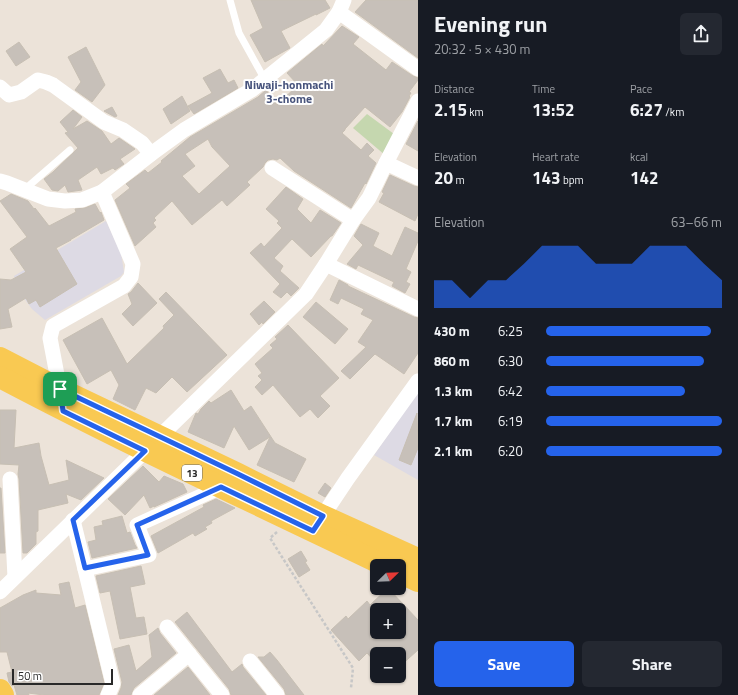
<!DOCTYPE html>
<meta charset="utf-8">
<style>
:root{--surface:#171b24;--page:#242831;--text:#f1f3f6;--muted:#9ea1a6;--accent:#2563eb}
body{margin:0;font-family:"Titillium Web",sans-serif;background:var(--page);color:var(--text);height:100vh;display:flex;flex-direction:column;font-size:15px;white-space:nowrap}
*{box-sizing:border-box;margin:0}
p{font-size:13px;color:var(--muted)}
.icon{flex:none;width:22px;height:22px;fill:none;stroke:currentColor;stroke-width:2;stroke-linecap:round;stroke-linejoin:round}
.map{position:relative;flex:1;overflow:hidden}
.panel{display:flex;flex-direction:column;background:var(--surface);width:320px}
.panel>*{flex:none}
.needle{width:26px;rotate:67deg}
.controls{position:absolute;left:370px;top:559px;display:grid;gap:8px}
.controls a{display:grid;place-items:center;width:36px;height:36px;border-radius:6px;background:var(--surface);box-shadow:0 1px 3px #0004;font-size:20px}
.scale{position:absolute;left:12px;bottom:10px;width:101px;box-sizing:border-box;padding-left:4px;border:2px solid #292929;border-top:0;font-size:11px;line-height:14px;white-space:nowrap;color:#292929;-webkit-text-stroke:3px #fff;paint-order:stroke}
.pin{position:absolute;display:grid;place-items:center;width:34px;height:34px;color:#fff;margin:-17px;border-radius:8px;box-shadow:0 2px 6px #0006}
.round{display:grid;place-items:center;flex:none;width:42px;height:42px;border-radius:6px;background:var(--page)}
.head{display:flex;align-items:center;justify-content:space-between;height:68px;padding:0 16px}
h1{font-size:22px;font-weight:700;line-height:30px}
.figures{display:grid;grid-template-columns:repeat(3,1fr);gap:6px;height:68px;padding:4px 16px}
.figures div{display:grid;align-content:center}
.figures b{font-size:17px;font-weight:700}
.figures small{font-size:11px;font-weight:400}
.figures p{font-size:11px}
.chart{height:112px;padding:8px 16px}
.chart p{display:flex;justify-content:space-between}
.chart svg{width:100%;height:72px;margin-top:4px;fill:var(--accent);opacity:.7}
.cta{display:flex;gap:8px;margin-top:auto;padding:8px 16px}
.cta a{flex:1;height:46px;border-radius:6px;background:var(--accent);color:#fff;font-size:16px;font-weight:700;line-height:46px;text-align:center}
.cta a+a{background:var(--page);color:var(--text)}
ul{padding:0 16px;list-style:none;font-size:13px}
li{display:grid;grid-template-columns:64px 48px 1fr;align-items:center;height:30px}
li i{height:10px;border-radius:5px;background:var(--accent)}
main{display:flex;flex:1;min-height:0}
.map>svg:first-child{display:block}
</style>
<main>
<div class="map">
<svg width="418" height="695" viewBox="0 0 418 695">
<rect width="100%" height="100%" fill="#ece3d9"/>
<g fill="#dddae4">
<polygon points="106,221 121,253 124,272 121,276 45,320 32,309 18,290 14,276"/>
<polygon points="418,392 418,480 374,455"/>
</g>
<polygon fill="#c5d7af" points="367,114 394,134 385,155 353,128"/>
<g fill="#c7c0b9" stroke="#c7bfb3" fill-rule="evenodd">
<polygon points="251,0 325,0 330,8 316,15 316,14 281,31 290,48 265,62 250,35 263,28"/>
<polygon points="366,0 418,0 418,58 355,12"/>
<path d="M342 26 359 37 353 44 386 70 392 62 413 76 418 78V80L409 92 411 93 409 96 410 97 402 112 390 127 365 107 345 129V130L342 133 361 150 367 143 374 150 368 156 376 163 366 184 365 183 351 208 294 171 280 158 277 160 273 159 268 160 265 163 263 167 247 182 250 185 227 206 222 200 192 225 172 201 154 218 156 220 153 223 156 227 135 246 115 200 130 188 126 184 145 170 148 173 162 162 161 161 190 137 258 97 266 90 277 105 298 85 287 73 322 44 323 46ZM208 139 212 147 230 166 199 194 182 176 195 166 185 154Z"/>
<polygon points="19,42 30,57 16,66 6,51"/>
<polygon points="86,47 105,85 92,102 75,90 81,82 68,57"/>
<polygon points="220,69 228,83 234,80 238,88 194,114 188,106 212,93 203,78"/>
<polygon points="182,96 190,111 171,124 163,109"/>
<polygon points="112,107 117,116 115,117 104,111"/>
<polygon points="73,110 82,117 73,129 87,121 102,131 111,144 119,138 135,149 120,159 124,164 115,170 113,168 101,174 97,167 78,180 82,190 68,192 65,185 58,191 52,190 44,179 53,172 78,148 65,133 68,132 60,122"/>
<polygon points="418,121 418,151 406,144"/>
<polygon points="390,175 414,186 418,187 418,214 415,221 379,202 384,193 382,192"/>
<polygon points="286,187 303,199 297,209 311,223 320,210 341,223 332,236 331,236 311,257 292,239 274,258 283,266 280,271 299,288 291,296 287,292 281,298 273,292 280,284 250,253 261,243 264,247 282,228 277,223 279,221 266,209"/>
<polygon points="11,194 28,201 34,209 35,208 49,226 76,212 75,209 85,208 95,204 100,213 101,212 104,220 70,240 71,240 56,248 77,284 40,307 36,300 29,304 26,298 8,309 12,327 0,329 0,279 11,280 26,272 10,249 27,237 0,201"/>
<polygon points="361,224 379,233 373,246 392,256 405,227 418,233 418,241 406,269 411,272 406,282 410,284 405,293 392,286 394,282 358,265 356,269 347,264 363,245 354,236"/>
<polygon points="339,280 348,285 348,286 414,317 418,318 418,353 404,374 375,354 350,379 341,371 366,347 358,342 373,320 361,314 364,309 341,298 338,304 330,300"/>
<polygon points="138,283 157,303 133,326 122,314 132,304 128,294 131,292"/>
<polygon points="166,292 227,355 187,392 172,377 156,393 146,388 135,410 113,399 119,385 111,370 87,384 63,340 102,318 127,364 164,328 163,326 174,315 159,299"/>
<polygon points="264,301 275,312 263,324 262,322 259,325 250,314"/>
<polygon points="316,302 348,329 335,344 303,317"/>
<polygon points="288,325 339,378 320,396 330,406 318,418 310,409 300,417 273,385 262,395 255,387 262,380 258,376 262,373 255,364 273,348 270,345 277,339 275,337"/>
<polygon points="231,390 244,411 251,406 275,443 306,459 294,482 257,465 270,437 249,450 234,426 224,448 188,432 196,413 198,414 201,409 209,401 211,403"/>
<polygon points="0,410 16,410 14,448 39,443 41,456 49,485 69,480 66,460 104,478 81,500 66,494 68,503 38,510 38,531 36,532 36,544 27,553 23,553 19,479 18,474 19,465 0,464"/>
<polygon points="417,413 418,448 411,465 399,460"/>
<polygon points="143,466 159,482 164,476 183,484 187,492 154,507 154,506 150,508 144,495 125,515 108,499"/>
<polygon points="325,483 331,488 325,497 318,493"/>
<polygon points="0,488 1,488 5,553 0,553"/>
<polygon points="216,499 235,508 211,521 212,523 205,527 207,529 195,536 193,533 158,553 151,536 204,507 203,505"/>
<polygon points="122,516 127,533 130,532 135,545 137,548 92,558 88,542 96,540 94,527 103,525 102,521"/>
<polygon points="301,551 307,561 305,562 310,570 299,577 288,559"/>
<polygon points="141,566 145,584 130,587 136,618 144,617 147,634 120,639 110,591 100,593 96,576"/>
<polygon points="69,582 75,608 85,605 104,683 99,695 44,695 28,693 29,695 17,695 14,685 12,686 9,682 7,673 12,672 7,652 0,652 0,608 23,595 36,590 36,593 61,595 59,584"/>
<path d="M388 588 418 620V650L399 667V654H377V664L367 653 359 661 331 630 346 616 348 619 367 601 370 605ZM377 610H399V632H377Z"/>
<polygon points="187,612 232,672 242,664 243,667 266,695 231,695 229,689 175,622"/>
<polygon points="158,628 160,633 176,653 134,688 132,692 131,695 118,695 121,688 122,682 114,649 129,645 136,671 152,657 149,635"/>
<polygon points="270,652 277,660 304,695 286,695 284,689 258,657 264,657"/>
<polygon points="188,667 210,695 154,695"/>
</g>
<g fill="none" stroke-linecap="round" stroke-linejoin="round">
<polyline stroke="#c7c7c7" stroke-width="2.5" stroke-dasharray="3 2" stroke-linecap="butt" points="277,532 270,538 282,557 353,668 351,688"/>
<g stroke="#fff" stroke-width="7">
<polyline points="230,0 239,33 265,80"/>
<polyline points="24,190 70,150"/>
</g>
<g stroke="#fff" stroke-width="15">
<polyline points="339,12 418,69"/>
<polyline points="0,87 9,95 21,92 38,80 46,82 53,85 104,122 123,130 142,143 151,154"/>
<polyline points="386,163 418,178"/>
<polyline points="272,168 353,220"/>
<polyline points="0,181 7,183 48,199 65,201 82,200 102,192 151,154 184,130 253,89 326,30 339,12 344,0"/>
<polyline points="326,264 418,309"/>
<polyline points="61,396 50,338 53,326 124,286 131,277 133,264 102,192"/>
<polyline points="10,479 15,577"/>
<polyline points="73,520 113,684 108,695"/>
<polyline points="318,523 348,478 418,381"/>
<polyline points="85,569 149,555 137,525 221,487"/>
<polyline points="0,592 306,294 326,264 353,220 369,198 386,163 418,101"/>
<polyline points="167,627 222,695"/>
<polyline points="250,661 277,695"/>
<polyline points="140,695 189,654"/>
</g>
<g stroke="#f9c952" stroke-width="22">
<polyline points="0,358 60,389 238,474 323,516 418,559"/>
<path d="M0 377C127 444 257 504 386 566"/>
<polyline points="399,572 418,581"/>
<polyline points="0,690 3,695"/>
</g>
</g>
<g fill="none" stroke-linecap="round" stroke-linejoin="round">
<defs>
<polygon id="route" points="60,389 238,474 323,516 313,531 221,487 137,525 148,555 85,568 73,520 145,451 63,411"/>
</defs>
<use href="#route" stroke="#fff" stroke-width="8"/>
<use href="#route" stroke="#2563eb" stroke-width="5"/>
</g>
<g text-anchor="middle" stroke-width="4" stroke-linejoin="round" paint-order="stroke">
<rect fill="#fff" stroke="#696969" stroke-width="1" x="182" y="465" width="20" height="16" rx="3"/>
<g font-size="10" font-weight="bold" fill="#292929">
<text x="192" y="477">13</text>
</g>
<g font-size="12" font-weight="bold" fill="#47537c" stroke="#fff">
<text x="289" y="89">Niwaji-honmachi<tspan x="289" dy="14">3-chome</tspan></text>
</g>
</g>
</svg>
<div class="controls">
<a><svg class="needle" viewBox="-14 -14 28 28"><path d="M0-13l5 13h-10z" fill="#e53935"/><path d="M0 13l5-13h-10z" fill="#9ea1a6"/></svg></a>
<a>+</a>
<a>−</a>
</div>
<div class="scale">50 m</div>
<div class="pin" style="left:60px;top:389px;background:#1e9e55"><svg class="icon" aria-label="arrive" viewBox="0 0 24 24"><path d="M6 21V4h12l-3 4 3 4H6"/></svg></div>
</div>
<section class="panel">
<div class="head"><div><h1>Evening run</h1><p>20:32 · 5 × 430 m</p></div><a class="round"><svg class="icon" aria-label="share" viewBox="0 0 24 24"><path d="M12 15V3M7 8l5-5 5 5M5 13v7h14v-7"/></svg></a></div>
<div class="figures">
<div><p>Distance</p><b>2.15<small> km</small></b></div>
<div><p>Time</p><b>13:52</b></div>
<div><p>Pace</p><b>6:27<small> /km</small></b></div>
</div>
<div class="figures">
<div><p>Elevation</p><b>20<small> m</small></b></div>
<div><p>Heart rate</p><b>143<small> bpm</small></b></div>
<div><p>kcal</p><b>142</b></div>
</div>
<div class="chart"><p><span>Elevation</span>63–66 m</p>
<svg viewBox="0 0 160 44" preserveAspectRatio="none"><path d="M0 44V27L10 27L20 38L30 27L40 27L50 17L60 6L70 6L80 6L90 17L100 17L110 17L120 6L130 6L140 6L150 17L160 27V44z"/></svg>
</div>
<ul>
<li><b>430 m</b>6:25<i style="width:94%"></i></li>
<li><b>860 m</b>6:30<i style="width:90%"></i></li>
<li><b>1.3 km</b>6:42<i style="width:79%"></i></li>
<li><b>1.7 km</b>6:19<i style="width:100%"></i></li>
<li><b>2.1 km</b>6:20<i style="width:100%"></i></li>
</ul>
<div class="cta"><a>Save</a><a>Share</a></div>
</section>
</main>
